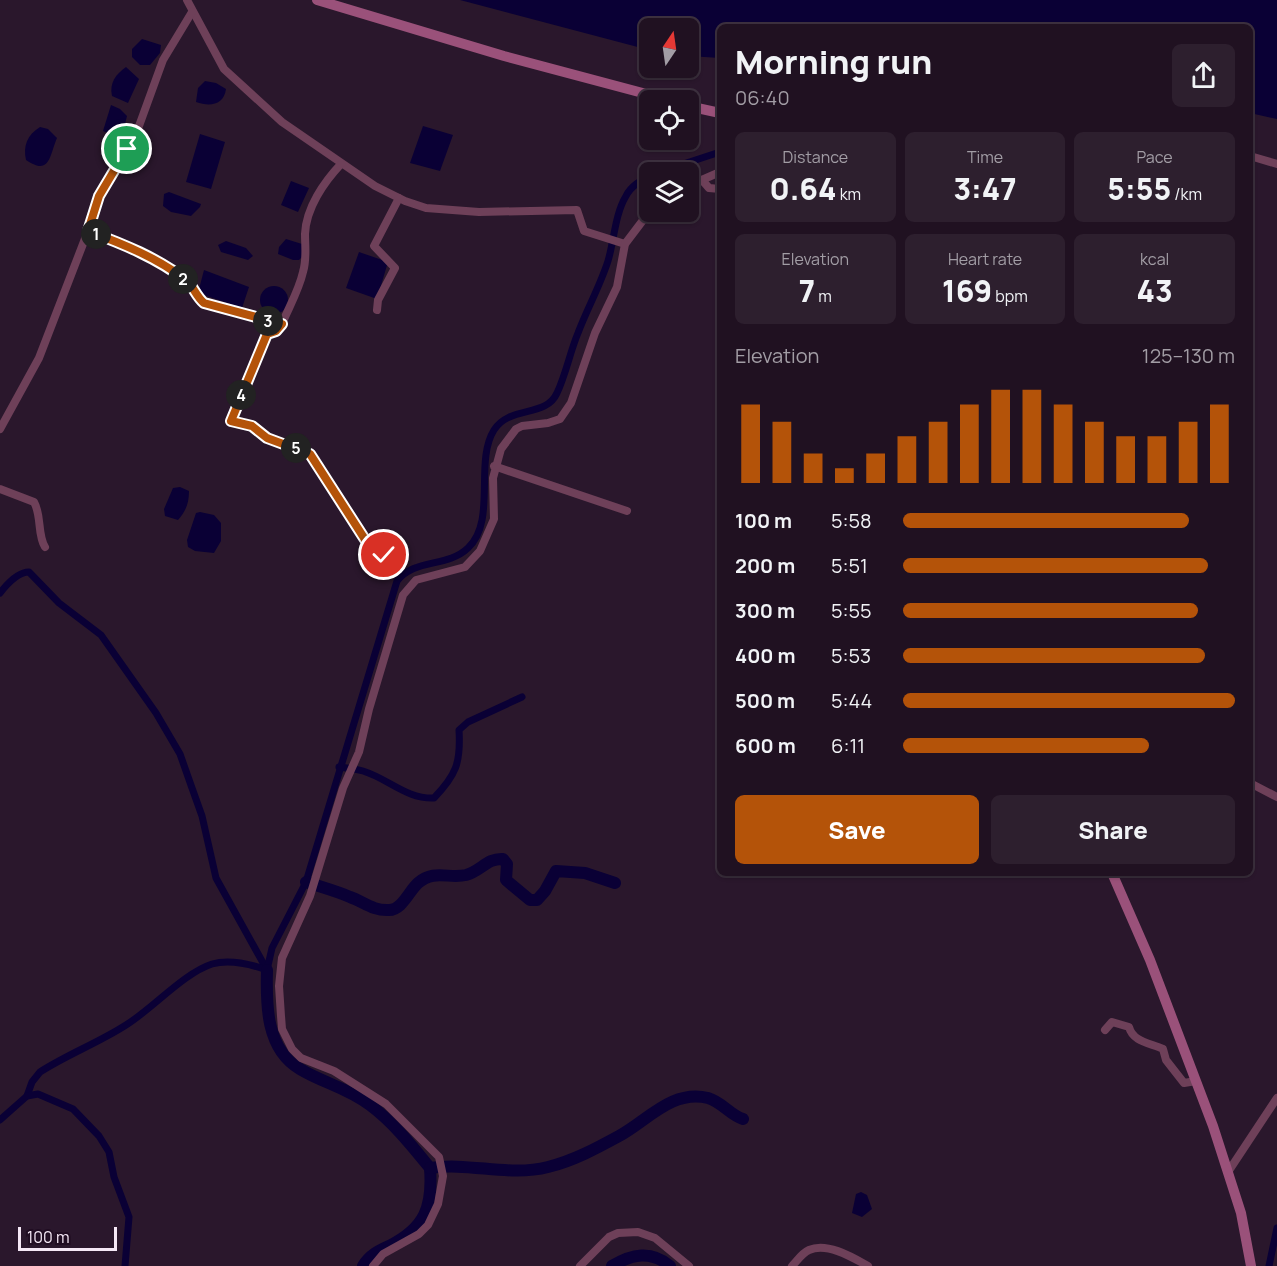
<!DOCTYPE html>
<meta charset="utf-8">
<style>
:root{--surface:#201121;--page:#2d1f2e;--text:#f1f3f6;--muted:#a29da5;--line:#3d313f;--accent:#b45309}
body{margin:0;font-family:Manrope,sans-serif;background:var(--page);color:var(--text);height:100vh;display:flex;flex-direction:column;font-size:22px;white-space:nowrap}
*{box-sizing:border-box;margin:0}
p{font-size:20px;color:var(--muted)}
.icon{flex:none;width:33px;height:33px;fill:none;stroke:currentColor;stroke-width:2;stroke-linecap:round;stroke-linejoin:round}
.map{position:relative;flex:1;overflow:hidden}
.sheet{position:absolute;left:717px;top:24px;width:536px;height:852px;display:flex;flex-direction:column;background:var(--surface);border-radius:9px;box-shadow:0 2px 4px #0004,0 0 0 2px var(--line)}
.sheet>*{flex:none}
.needle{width:39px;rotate:13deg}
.fabs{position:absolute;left:639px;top:18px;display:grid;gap:12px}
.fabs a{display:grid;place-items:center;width:60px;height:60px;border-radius:9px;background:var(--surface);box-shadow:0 2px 4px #0004,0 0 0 2px var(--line);font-size:30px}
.scale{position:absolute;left:18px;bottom:15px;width:99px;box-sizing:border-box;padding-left:6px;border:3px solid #f5e8f6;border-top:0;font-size:16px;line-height:21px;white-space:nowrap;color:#f5e8f6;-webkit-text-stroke:4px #200d22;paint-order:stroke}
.pin{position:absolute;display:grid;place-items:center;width:51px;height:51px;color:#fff;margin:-26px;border:3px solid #fff;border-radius:50%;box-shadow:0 2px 6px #0007}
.km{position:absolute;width:30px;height:30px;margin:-15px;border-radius:50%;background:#222;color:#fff;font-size:16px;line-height:30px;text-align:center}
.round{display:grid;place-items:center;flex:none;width:63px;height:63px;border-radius:9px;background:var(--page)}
.overview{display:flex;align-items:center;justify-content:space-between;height:102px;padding:0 18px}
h1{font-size:33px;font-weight:800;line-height:45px}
.metrics{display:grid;grid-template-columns:repeat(3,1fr);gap:9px;height:102px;padding:6px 18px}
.metrics div{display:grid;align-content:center;border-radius:9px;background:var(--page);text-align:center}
.metrics b{font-size:30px;font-weight:800}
.metrics small{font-size:16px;font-weight:400}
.metrics p{font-size:16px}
.chart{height:168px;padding:12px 18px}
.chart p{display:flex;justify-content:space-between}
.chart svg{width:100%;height:108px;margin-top:6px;stroke:var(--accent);stroke-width:6}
.action{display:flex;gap:12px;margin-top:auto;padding:12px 18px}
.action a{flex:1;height:69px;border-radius:9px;background:var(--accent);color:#fff;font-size:24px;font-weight:800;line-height:69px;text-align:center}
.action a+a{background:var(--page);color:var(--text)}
ul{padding:0 18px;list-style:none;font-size:20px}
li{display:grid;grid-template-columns:96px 72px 1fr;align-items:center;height:45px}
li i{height:15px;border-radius:8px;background:var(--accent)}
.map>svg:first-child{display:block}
</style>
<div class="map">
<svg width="1277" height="1266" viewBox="0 0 1277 1266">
<rect width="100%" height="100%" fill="#2a172c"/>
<g fill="#0a0035">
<polygon points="460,0 1277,0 1277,119 1250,113 1250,27 720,27 720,58 689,56 688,28 650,28 649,50"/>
<polygon points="142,39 161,45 160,53 150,65 140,65 132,57 132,49"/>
<path d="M126 67 139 79 128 103 112 96C109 83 116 74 126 67Z"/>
<path d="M205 81 216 83 226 89C224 105 210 107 196 102L198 88Z"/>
<polygon points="111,105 120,109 127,116 123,132 116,137 103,131"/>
<polygon points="423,126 453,135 440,171 410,163"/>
<path d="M40 127 48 129 57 138C49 157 50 176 26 160 23 146 27 135 40 127Z"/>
<polygon points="200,134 225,142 211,189 186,182"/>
<polygon points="291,181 309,188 298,212 281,205"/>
<polygon points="169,192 201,204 200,207 191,216 171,212 163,206 164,194"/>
<polygon points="286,239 302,244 303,256 299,260 293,260 278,254 279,247"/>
<polygon points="226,241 246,248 253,256 248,260 221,252 218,245"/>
<polygon points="359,252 388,262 377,299 346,288"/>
<polygon points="204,270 249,287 242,308 198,293"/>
<circle cx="274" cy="300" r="14"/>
<path d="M180 487 189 491C189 503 186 511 178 520L165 516 164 509 173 488Z"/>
<polygon points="200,512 214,515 221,523 221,541 214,553 195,551 188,547 187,540 196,513"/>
<polygon points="861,1192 867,1195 872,1209 862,1217 852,1213 856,1194"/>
</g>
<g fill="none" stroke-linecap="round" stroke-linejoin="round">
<g stroke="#0a0035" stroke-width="7">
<polyline points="659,172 720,152"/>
<path d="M0 593C7 584 18 572 29 572L59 603 101 635 156 713 180 754 192 788 202 816 216 878 267 970"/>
<path d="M339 767C347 768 356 769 363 771 389 779 406 799 434 798 456 775 461 763 459 730L468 722 522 697"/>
<path d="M27 1096 32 1082 40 1072C68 1054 98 1043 126 1025 152 1009 184 973 212 964 230 959 250 964 267 970L272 948 306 882 397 581C415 558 447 568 468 548 497 521 474 462 494 430 510 405 546 418 557 393 566 374 570 352 578 333 587 309 600 286 608 261 614 241 615 214 626 196 631 186 640 181 650 176"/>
<polyline points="0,1120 27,1096 38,1094 73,1109 99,1136 109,1152 114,1177 129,1217 125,1266"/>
<polyline points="1269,1266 1277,1228"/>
</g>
<g stroke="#0a0035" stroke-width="12">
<path d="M306 882C321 887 336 891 350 897 364 902 373 911 389 910 402 910 409 891 418 883 434 869 449 879 466 875 481 871 487 858 503 859L507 864 506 880 530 900H537L545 891 556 871 585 873 615 883"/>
<path d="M267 970C266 1005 266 1049 300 1069 323 1083 346 1087 370 1105 393 1122 412 1146 430 1168 433 1207 425 1228 389 1246 378 1251 370 1255 363 1266"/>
<path d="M430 1168C470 1162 509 1177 548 1167 573 1161 597 1148 619 1136 647 1121 672 1089 708 1098 722 1102 730 1115 743 1119"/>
<path d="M612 1266C632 1254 651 1250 670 1266"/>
</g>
<g stroke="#6e4059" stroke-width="8">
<polyline points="187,0 224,69 282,122 375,186 405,201 426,208 479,212 577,210 584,231 625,244"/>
<polyline points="1250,156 1277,164"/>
<path d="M341 164C324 182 306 208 305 234 305 247 307 259 303 272 299 290 289 307 282 324L277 331 267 334 231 421 252 426 267 438 310 454 366 541 384 555 393 556"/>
<polyline points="702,180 709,188 720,189"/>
<polyline points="688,186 720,172"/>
<path d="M88 231C123 244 158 258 187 281 193 286 196 296 204 303L282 324"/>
<polyline points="377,310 378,300 395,268 374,246 399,198"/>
<polyline points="0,429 39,358 88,231 99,196 139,126 163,60 192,12"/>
<polyline points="494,466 627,511"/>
<path d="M0 489 34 502C42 516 37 534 45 547"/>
<polyline points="1250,783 1277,797"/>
<path d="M1105 1030 1112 1022 1129 1027C1133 1042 1150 1043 1163 1049L1166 1060 1184 1083 1196 1081"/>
<polyline points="1228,1172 1277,1098"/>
<polyline points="373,1266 383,1254 419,1234 428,1225 438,1204 443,1176 439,1157 386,1104 334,1071 301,1058 292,1049 282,1029 281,1016 279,986 282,958 310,896 343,788 359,752 369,709 403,595 416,580 465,567 480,551 494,519 493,478 501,449 516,429 522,426 548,423 560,419 571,403 595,333 617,287 625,244 650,211"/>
<polyline points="580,1266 609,1237 618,1233 638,1232 655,1238 689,1266"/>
<path d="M792 1266C797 1261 802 1253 809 1250 827 1242 852 1257 868 1266"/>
</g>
<g stroke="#9a517a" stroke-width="10">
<polyline points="317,0 504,56 669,100"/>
<polyline points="688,106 720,113"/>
<polyline points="1112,873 1150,960 1213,1126 1241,1213 1251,1266"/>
</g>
</g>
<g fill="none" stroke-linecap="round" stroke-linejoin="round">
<defs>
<path id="route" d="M127 149 99 196 88 231C123 244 158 258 187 281 193 286 196 296 204 303L282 324 276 331 267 334 231 421 252 426 267 438 310 454 366 541 384 555"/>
</defs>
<use href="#route" stroke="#fff" stroke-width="12"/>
<use href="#route" stroke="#b45309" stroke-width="8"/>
</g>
</svg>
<div class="fabs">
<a><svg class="needle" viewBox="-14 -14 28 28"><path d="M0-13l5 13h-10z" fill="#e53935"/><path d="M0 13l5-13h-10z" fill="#a29da5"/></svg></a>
<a><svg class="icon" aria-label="locate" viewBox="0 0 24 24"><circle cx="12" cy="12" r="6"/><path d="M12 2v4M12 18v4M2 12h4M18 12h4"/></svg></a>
<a><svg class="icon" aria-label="layers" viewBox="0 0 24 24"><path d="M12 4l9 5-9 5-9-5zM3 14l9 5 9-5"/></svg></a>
</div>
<div class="scale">100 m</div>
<div class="pin" style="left:127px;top:149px;background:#1e9e55"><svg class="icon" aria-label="arrive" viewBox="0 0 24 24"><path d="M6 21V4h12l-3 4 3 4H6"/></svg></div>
<div class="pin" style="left:384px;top:555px;background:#d93025"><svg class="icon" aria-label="check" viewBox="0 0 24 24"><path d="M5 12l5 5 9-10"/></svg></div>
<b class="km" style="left:96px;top:234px">1</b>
<b class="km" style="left:183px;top:279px">2</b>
<b class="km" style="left:268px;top:321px">3</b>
<b class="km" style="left:241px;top:395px">4</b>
<b class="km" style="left:296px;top:448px">5</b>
<section class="sheet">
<div class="overview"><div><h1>Morning run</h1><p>06:40</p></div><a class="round"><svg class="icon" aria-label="share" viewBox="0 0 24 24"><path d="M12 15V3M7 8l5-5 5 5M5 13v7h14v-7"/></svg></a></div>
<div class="metrics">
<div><p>Distance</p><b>0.64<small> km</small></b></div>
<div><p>Time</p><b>3:47</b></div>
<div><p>Pace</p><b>5:55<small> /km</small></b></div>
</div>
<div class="metrics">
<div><p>Elevation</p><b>7<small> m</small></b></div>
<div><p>Heart rate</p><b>169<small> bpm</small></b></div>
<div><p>kcal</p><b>43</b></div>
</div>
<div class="chart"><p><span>Elevation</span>125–130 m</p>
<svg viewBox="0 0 160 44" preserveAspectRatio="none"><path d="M5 44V12M15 44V19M25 44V32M35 44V38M45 44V32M55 44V25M65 44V19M75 44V12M85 44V6M95 44V6M105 44V12M115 44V19M125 44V25M135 44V25M145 44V19M155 44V12"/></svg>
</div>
<ul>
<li><b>100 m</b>5:58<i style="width:86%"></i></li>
<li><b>200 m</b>5:51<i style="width:92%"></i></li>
<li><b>300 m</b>5:55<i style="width:89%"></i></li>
<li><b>400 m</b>5:53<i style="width:91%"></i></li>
<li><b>500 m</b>5:44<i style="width:100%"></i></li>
<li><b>600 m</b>6:11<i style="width:74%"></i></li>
</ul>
<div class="action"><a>Save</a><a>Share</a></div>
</section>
</div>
